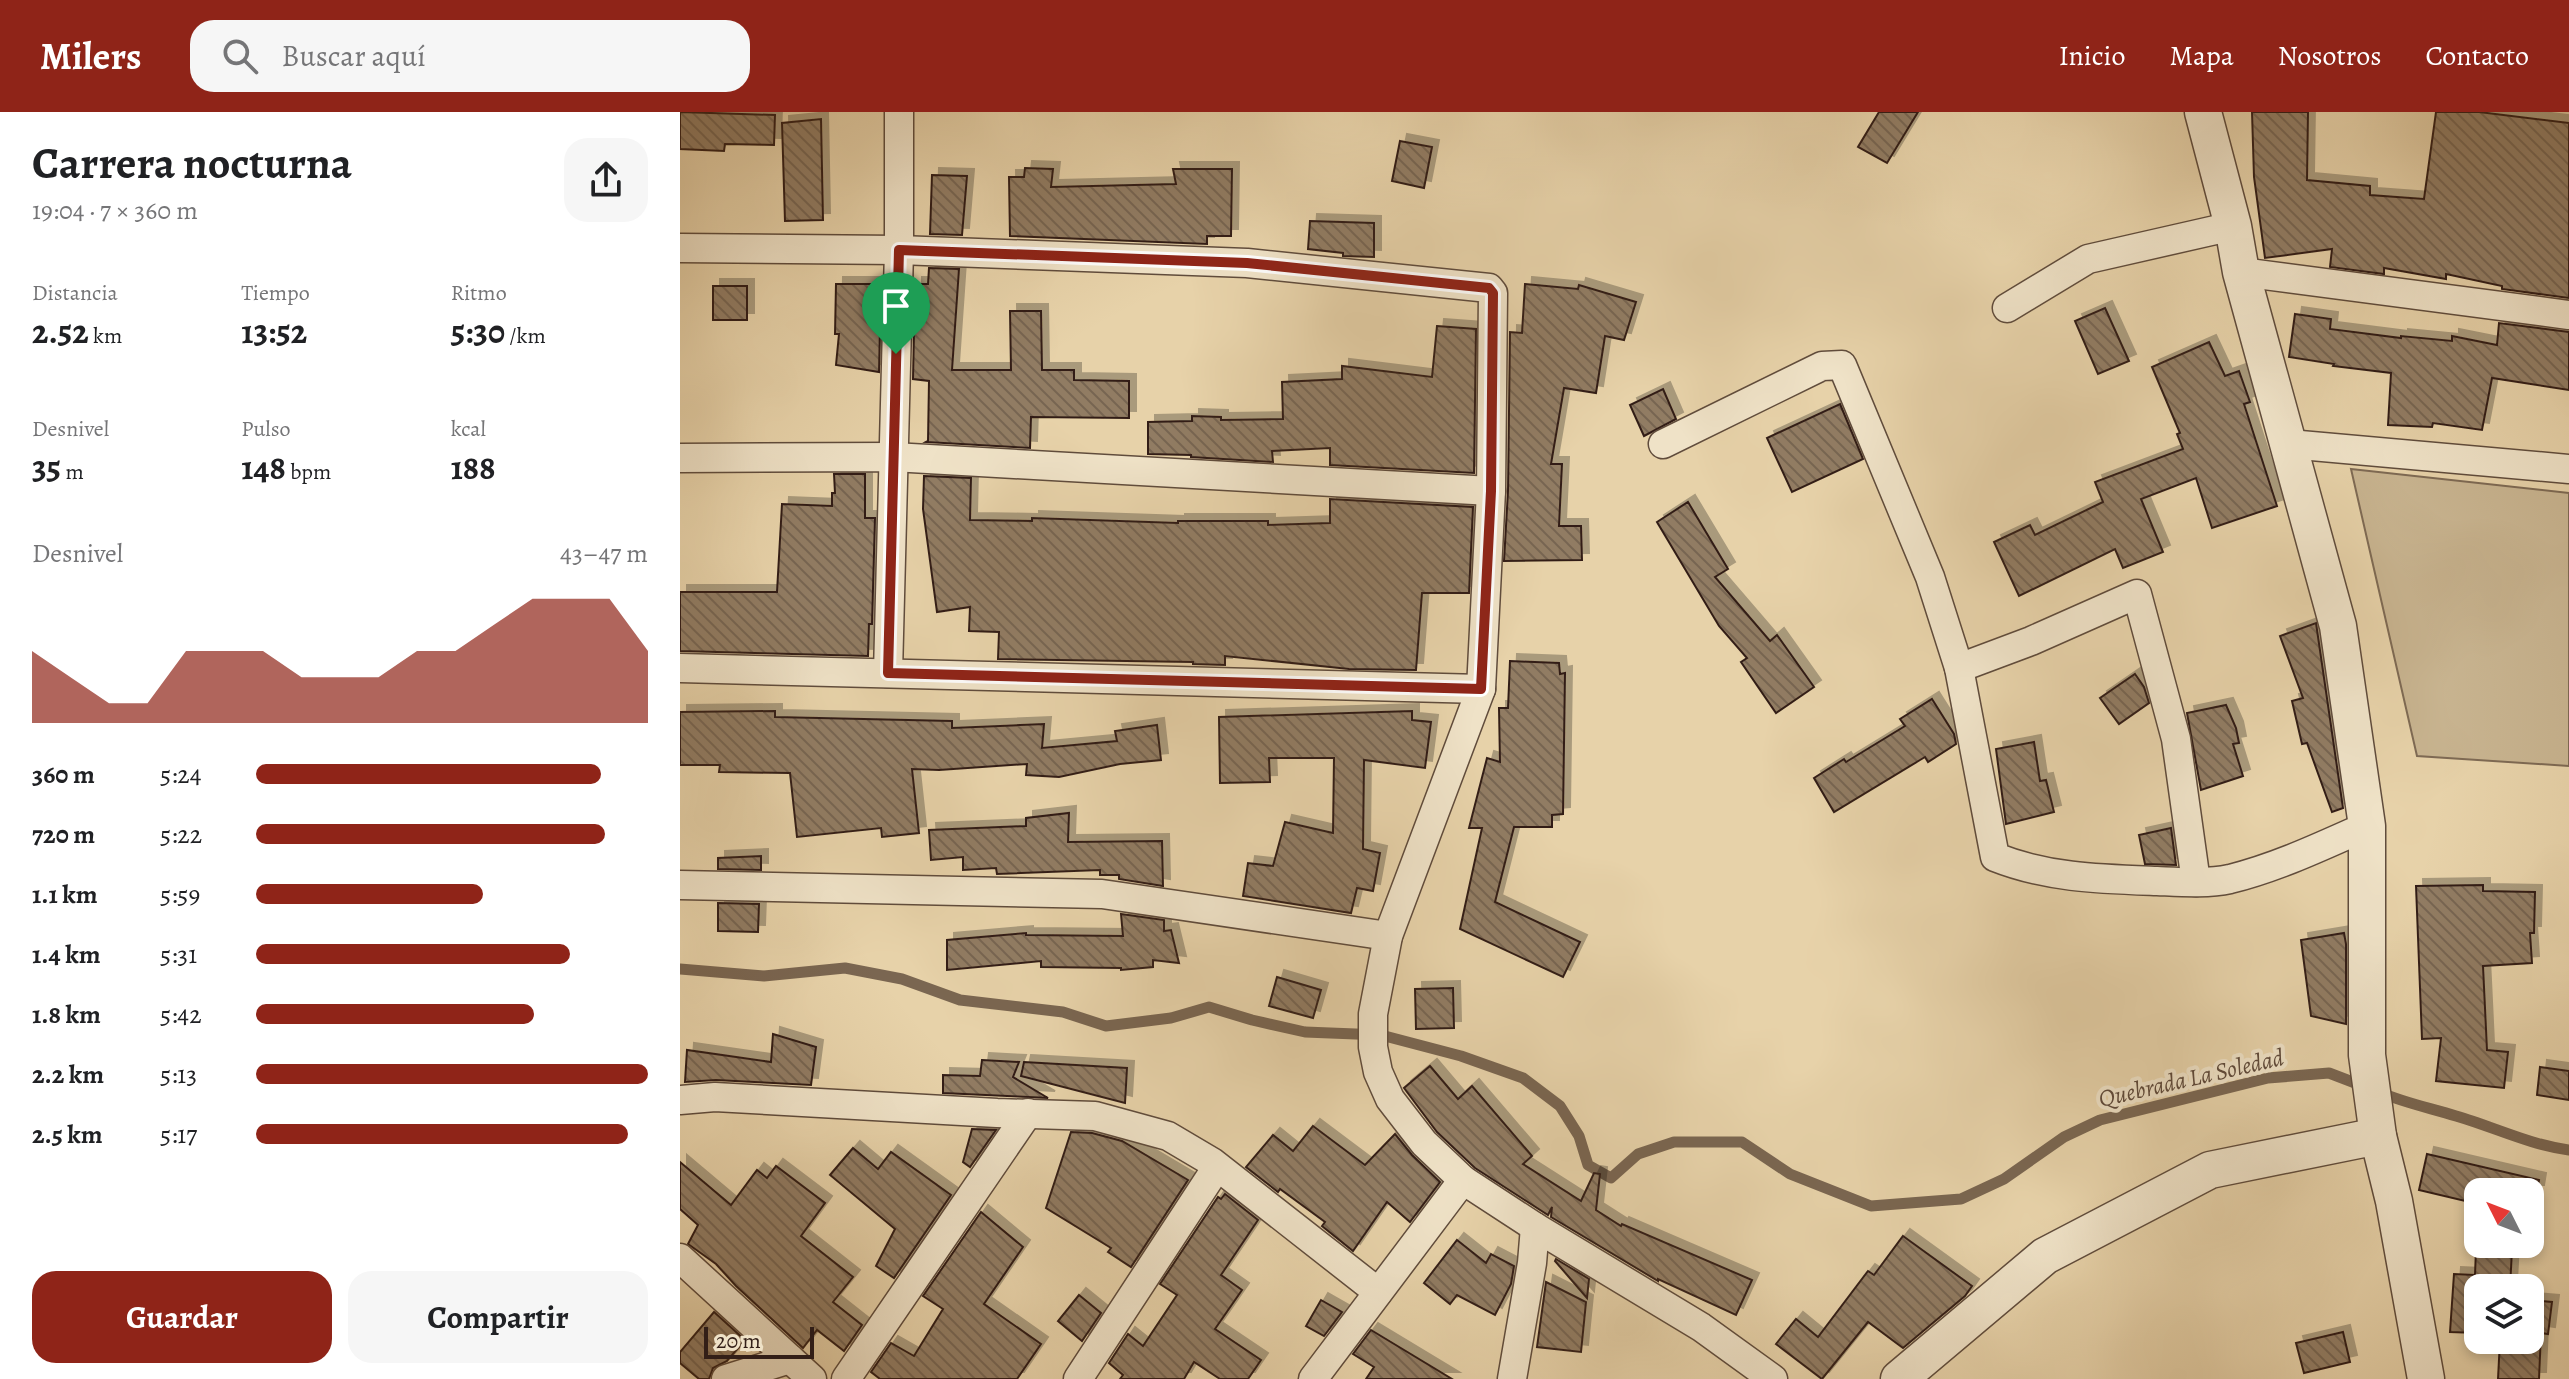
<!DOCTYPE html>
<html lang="es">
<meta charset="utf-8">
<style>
:root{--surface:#fff;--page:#f6f6f6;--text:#202124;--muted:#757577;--accent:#8f2418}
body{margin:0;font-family:Alegreya,serif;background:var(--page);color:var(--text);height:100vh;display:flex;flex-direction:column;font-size:30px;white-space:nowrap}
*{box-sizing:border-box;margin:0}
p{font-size:26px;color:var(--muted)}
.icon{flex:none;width:44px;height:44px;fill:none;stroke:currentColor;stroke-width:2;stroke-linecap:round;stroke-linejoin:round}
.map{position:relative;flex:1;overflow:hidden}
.sheet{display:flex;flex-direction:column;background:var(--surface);width:680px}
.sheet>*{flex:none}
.needle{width:52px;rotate:312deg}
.tools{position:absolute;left:1784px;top:1066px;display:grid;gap:16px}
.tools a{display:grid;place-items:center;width:80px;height:80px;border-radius:16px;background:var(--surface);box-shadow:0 4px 12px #0003;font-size:40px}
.scale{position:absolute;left:24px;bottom:20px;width:110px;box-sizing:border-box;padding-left:8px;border:4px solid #331f17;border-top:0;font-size:22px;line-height:28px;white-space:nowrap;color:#331f17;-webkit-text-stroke:6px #efe2c7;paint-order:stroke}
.pin{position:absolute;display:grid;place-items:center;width:68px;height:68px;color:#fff;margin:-82px -34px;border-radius:50% 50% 50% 0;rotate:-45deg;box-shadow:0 0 8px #0007}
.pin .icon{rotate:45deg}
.round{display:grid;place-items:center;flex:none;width:84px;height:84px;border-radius:24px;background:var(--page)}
.headline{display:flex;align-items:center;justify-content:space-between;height:136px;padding:0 32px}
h1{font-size:44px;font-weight:700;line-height:60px}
.stats{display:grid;grid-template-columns:repeat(3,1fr);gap:12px;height:136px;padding:8px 32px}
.stats div{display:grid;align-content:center}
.stats b{font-size:34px;font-weight:700}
.stats small{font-size:22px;font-weight:400}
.stats p{font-size:22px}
.chart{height:224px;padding:16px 32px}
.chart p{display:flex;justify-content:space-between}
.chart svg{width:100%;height:144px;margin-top:8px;fill:var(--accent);opacity:.7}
.action{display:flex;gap:16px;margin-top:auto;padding:16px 32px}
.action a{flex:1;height:92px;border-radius:24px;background:var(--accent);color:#fff;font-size:32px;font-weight:700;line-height:92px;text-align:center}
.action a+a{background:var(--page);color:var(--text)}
ul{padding:0 32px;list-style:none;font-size:26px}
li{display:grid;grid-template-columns:128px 96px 1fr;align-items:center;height:60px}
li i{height:20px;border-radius:10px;background:var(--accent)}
header{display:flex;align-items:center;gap:48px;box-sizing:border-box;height:112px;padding:0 40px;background:var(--accent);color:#fff}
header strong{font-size:38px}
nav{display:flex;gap:44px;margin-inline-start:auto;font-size:28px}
.search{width:560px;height:72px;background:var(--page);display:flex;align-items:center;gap:20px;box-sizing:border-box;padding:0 28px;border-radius:24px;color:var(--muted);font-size:30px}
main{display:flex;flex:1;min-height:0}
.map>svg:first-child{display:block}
</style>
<header>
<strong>Milers</strong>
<div class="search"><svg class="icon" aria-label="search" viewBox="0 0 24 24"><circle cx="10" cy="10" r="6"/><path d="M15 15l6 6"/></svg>Buscar aquí</div>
<nav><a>Inicio</a><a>Mapa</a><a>Nosotros</a><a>Contacto</a></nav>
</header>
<main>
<section class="sheet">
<div class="headline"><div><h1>Carrera nocturna</h1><p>19:04 · 7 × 360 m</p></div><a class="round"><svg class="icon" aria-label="share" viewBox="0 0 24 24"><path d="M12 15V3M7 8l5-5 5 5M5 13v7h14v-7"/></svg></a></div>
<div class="stats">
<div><p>Distancia</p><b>2.52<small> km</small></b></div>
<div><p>Tiempo</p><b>13:52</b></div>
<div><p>Ritmo</p><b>5:30<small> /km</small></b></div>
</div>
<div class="stats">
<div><p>Desnivel</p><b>35<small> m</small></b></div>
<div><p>Pulso</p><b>148<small> bpm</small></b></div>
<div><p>kcal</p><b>188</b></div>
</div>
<div class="chart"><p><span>Desnivel</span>43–47 m</p>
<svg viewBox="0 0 160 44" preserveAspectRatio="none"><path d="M0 44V22L10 30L20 38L30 38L40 22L50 22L60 22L70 30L80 30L90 30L100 22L110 22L120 14L130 6L140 6L150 6L160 22V44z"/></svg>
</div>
<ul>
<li><b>360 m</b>5:24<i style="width:88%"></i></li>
<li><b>720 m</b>5:22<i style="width:89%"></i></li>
<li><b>1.1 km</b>5:59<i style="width:58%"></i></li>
<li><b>1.4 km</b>5:31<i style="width:80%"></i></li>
<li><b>1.8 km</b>5:42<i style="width:71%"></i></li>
<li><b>2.2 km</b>5:13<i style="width:100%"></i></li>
<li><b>2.5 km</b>5:17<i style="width:95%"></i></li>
</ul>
<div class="action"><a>Guardar</a><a>Compartir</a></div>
</section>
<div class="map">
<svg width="1889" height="1267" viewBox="0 0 1889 1267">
<defs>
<pattern id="building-back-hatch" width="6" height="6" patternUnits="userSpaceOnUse" patternTransform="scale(2)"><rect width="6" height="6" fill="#917c63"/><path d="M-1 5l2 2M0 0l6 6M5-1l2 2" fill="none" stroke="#776551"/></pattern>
<filter id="shadow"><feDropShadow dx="7" dy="-7" stdDeviation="0" flood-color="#0004"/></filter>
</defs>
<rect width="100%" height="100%" fill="#e7d2a9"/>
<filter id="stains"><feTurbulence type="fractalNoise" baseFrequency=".0025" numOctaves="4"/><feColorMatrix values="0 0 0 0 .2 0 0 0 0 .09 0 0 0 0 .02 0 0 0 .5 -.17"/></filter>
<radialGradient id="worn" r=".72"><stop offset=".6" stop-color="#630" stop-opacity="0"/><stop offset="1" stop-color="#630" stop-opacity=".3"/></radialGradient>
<polygon fill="#c8b490" stroke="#7e6a54" stroke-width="2" points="1671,357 1889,381 1889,654 1737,644"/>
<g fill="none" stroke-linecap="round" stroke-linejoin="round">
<g stroke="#7a6651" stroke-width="11">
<polyline points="0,857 84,864 165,856 222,867 280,888 383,900 426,914 491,906 529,895 572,908 625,920 701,923 781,944 843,966 880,994 899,1024 908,1053 931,1066 958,1042 994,1030 1062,1030 1110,1062 1191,1094 1281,1087 1324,1067 1384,1025 1420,1008 1588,966 1649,961 1683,974"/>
<path d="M1699 980C1725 991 1750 996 1776 1004 1814 1015 1850 1033 1889 1038"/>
</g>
</g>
<g fill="url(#building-back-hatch)" stroke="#331f17" stroke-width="2" filter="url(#shadow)">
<polygon points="0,0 95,3 94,33 45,32 44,39 0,37"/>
<polygon points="1199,0 1238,0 1207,51 1178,35"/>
<polygon points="1572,0 1628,0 1627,68 1690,74 1690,83 1744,87 1756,0 1799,0 1889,11 1889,186 1822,177 1822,174 1766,162 1766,167 1704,156 1704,162 1650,155 1652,137 1585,146 1574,65"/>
<polygon points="141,7 143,108 105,109 102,11"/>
<polygon points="720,29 752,35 744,76 712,69"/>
<polygon points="345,56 373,57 371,75 496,72 493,57 552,57 551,124 527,124 527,132 330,124 329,65 344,65"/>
<polygon points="252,63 287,64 282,123 250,122"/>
<polygon points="630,109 694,111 694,145 663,144 663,141 628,137"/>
<polygon points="249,156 279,157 272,258 331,258 330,199 361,199 362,258 394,258 394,268 449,269 449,306 351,305 350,336 246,330 248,329 249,269 233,267 235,172 248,172"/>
<polygon points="156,172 201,172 199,260 156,253 159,222 155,222"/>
<polygon points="845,172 898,177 899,173 956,190 944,228 925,224 916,281 884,276 871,352 882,352 879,414 901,414 902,448 824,449 828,379 830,220 842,221"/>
<rect x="33" y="174" width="34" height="34"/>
<polygon points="1425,196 1449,249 1418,262 1395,209"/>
<polygon points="1615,202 1651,207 1650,217 1721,226 1721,224 1772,229 1772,224 1817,233 1819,211 1889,220 1889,278 1812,266 1802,318 1753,311 1752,315 1708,313 1711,261 1653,254 1654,252 1609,245"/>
<polygon points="757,214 796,217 794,361 650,353 650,336 592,339 593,350 511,345 511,343 468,342 468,310 512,309 512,304 541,305 541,308 603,307 602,270 662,267 662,254 752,265"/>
<polygon points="1529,230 1545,264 1559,259 1570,290 1564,292 1597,394 1532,416 1516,366 1461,387 1483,440 1443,456 1435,437 1339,484 1314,430 1350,413 1355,423 1423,390 1415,370 1503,337 1497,322 1500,321 1472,255"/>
<polygon points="983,277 996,307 964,324 950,293"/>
<polygon points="1160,292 1183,347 1112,380 1087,326"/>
<polygon points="154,362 185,362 185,406 195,406 192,512 189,512 188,544 0,539 0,480 97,480 102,392 152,394 152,381 155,381"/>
<polygon points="244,364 291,366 290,408 352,409 352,406 498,411 498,409 588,409 588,413 650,411 650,387 793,395 789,481 742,481 736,558 669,557 545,544 545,553 513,552 513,550 318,547 319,520 289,519 290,495 257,500 243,397"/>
<polygon points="1008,390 1048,457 1035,465 1090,529 1097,523 1134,575 1096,601 1061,550 1067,546 1039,514 977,410"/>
<polygon points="1636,511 1663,696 1652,700 1627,631 1622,632 1612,589 1623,586 1600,524"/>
<polygon points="830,549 879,551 880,562 885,561 883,702 872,703 872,715 834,715 815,790 900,830 883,865 780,817 802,716 789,716 807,646 820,650 819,596 828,596"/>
<polygon points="1455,562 1464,575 1469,591 1439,612 1420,586"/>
<polygon points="1252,587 1274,622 1276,632 1248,650 1245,645 1154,700 1134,666 1164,647 1166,650 1225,614 1220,607"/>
<polygon points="1546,593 1556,616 1559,631 1553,632 1563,664 1521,678 1507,601"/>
<polygon points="95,599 95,605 272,609 272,616 364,612 362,636 437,629 435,619 477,613 481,648 440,652 379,665 346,663 347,652 259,658 232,657 239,721 202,725 201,716 117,725 110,661 39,660 40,653 0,653 0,600"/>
<polygon points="732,599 732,608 751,610 745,656 684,648 683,737 700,741 693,779 677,776 671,801 563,784 568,751 593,754 605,710 653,721 654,646 589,646 590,670 540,671 539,605"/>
<polygon points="1354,630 1360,669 1366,668 1374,700 1326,712 1316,637"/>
<polygon points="389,701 388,730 482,729 483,774 439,767 439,763 420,763 420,758 317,762 316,756 283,758 283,745 251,748 249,718 346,714 346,706"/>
<polygon points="1491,716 1496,753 1465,752 1459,723"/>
<polygon points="81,744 81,758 38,757 38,746"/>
<polygon points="1803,773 1803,779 1855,780 1854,821 1850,821 1852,851 1803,854 1807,938 1828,940 1824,976 1756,969 1761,926 1742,927 1736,774"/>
<polygon points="38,791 79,792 78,820 38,819"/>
<polygon points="441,802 484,808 484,819 491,818 499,851 473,848 473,855 441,858 441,856 361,855 361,849 267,858 267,828 346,821 346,823 443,824"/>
<polygon points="1664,821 1666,832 1666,912 1631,904 1621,828"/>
<polygon points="597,865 641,878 633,906 589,894"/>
<polygon points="773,876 774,916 736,917 735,877"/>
<polygon points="93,922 136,935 131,973 36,968 5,970 7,938 91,950"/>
<polygon points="302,948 339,950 333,965 368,986 263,981 263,963 300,964"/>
<polygon points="344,950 447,956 445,991 341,964"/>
<polygon points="750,954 778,987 792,974 852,1044 843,1052 901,1089 914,1061 920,1062 916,1098 941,1114 942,1112 1072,1168 1056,1203 978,1167 978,1169 871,1105 872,1095 868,1103 795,1056 757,1020 724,976"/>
<polygon points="1860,955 1889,959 1889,988 1857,983"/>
<polygon points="633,1014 685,1053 715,1022 732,1043 760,1070 730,1110 707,1090 673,1139 642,1114 645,1110 600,1077 598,1080 566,1055 593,1023 613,1039"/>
<polygon points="292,1017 316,1018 290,1055 283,1050"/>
<polygon points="391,1020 412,1021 442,1029 508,1068 451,1155 428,1140 431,1136 366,1096"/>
<polygon points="173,1036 198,1057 211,1040 271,1083 214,1166 196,1154 215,1117 150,1063"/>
<polygon points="1747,1042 1859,1068 1857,1080 1798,1080 1798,1092 1739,1078"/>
<polygon points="0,1050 51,1093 77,1058 87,1066 96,1054 145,1091 121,1124 173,1165 153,1190 182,1213 164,1239 137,1218 123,1236 56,1174 36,1152 8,1132 18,1113 0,1097"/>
<polygon points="545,1082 578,1108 541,1163 562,1178 535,1217 581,1248 568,1267 540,1267 514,1250 504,1267 440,1267 443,1263 429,1251 448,1222 463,1234 497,1183 480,1172 538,1085 541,1087"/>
<polygon points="301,1100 343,1135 304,1192 361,1232 337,1267 200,1267 191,1260 211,1231 234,1244 263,1197 243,1184"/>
<polygon points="1223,1124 1292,1174 1285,1184 1223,1236 1188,1210 1142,1267 1096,1232 1116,1207 1138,1225 1188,1159 1194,1163"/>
<polygon points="777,1128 806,1151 811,1142 834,1154 831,1172 815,1203 777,1183 770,1192 744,1171"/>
<polygon points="1796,1137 1832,1138 1830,1176 1798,1176 1798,1221 1770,1220 1774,1162 1795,1163"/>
<polygon points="876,1147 909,1167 907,1186 875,1149"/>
<polygon points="866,1170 906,1190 901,1240 857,1235"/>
<polygon points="399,1183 421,1201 402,1229 378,1209"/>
<polygon points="641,1188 662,1200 644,1224 626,1214"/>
<polygon points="1850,1188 1872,1190 1868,1222 1861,1221 1859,1267 1818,1267 1820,1228 1850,1228"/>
<polygon points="34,1200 65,1228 47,1249 33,1256 29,1267 19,1267 0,1251 0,1240"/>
<polygon points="691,1218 772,1267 686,1267 694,1255 673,1242"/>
<polygon points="1663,1220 1670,1250 1624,1261 1616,1231"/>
</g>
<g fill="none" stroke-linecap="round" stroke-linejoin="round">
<defs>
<g id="minor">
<polyline points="0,136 219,138 567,151 809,176 813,181 811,379 801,577 708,824 693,902 693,935 698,960 710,987 744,1031 783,1068 855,1115 1021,1215 1093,1267"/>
<polyline points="1561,160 1889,203"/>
<polyline points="1327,196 1408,147 1553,114"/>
<path d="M983 332 1142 254 1162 253 1250 465 1279 556 1315 745C1368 766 1420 767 1477 769 1501 770 1527 772 1550 767 1598 755 1642 734 1687 714"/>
<polyline points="1609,332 1889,357"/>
<polyline points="0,346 213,345 811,379"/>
<polyline points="0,556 801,577"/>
<polyline points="1279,556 1351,529 1457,482 1496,627 1516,770"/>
<polyline points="208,561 219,138 219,0"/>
<polyline points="0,773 422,782 708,824"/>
<polyline points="0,988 35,985 317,1001 415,1004 488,1024 532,1050 698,1180"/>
<polyline points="0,1146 132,1267"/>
<polyline points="46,1267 110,1247"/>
<polyline points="166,1267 348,1001"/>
<polyline points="398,1267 537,1055"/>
<polyline points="633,1267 783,1068"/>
<polyline points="832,1267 852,1151 855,1115"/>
</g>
<g id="tertiary">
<polyline points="1523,0 1553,114 1561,160 1658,514 1687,714 1687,943 1698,1024 1714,1089 1746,1267"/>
<polyline points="1219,1267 1365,1144 1530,1058 1698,1024"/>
</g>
</defs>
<use href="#minor" stroke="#604c3c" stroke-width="31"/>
<use href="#tertiary" stroke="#604c3c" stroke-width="39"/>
<use href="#minor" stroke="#efe2c7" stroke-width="28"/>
<use href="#tertiary" stroke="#efe2c7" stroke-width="36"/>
</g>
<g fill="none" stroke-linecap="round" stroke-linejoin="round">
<defs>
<polygon id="route" points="219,138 567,151 809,176 813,181 811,379 801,577 208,561"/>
</defs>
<use href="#route" stroke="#fff" stroke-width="16"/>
<use href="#route" stroke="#8f2418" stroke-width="10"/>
</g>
<g text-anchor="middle" stroke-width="8" stroke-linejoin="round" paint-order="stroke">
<g font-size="24" font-style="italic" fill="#5d4839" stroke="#efe2c7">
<text transform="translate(1511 966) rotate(-13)" y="8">Quebrada La Soledad</text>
</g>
</g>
<rect width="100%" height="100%" filter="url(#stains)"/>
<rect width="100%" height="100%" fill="url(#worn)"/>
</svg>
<div class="tools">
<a><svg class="needle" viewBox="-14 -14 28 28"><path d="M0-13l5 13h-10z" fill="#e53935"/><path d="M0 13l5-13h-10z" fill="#757577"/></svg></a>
<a><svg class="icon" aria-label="layers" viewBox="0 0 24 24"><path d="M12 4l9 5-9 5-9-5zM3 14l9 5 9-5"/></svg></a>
</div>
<div class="scale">20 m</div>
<div class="pin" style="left:216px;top:242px;background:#1e9e55"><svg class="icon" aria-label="arrive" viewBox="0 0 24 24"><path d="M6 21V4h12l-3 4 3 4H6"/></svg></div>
</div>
</main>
